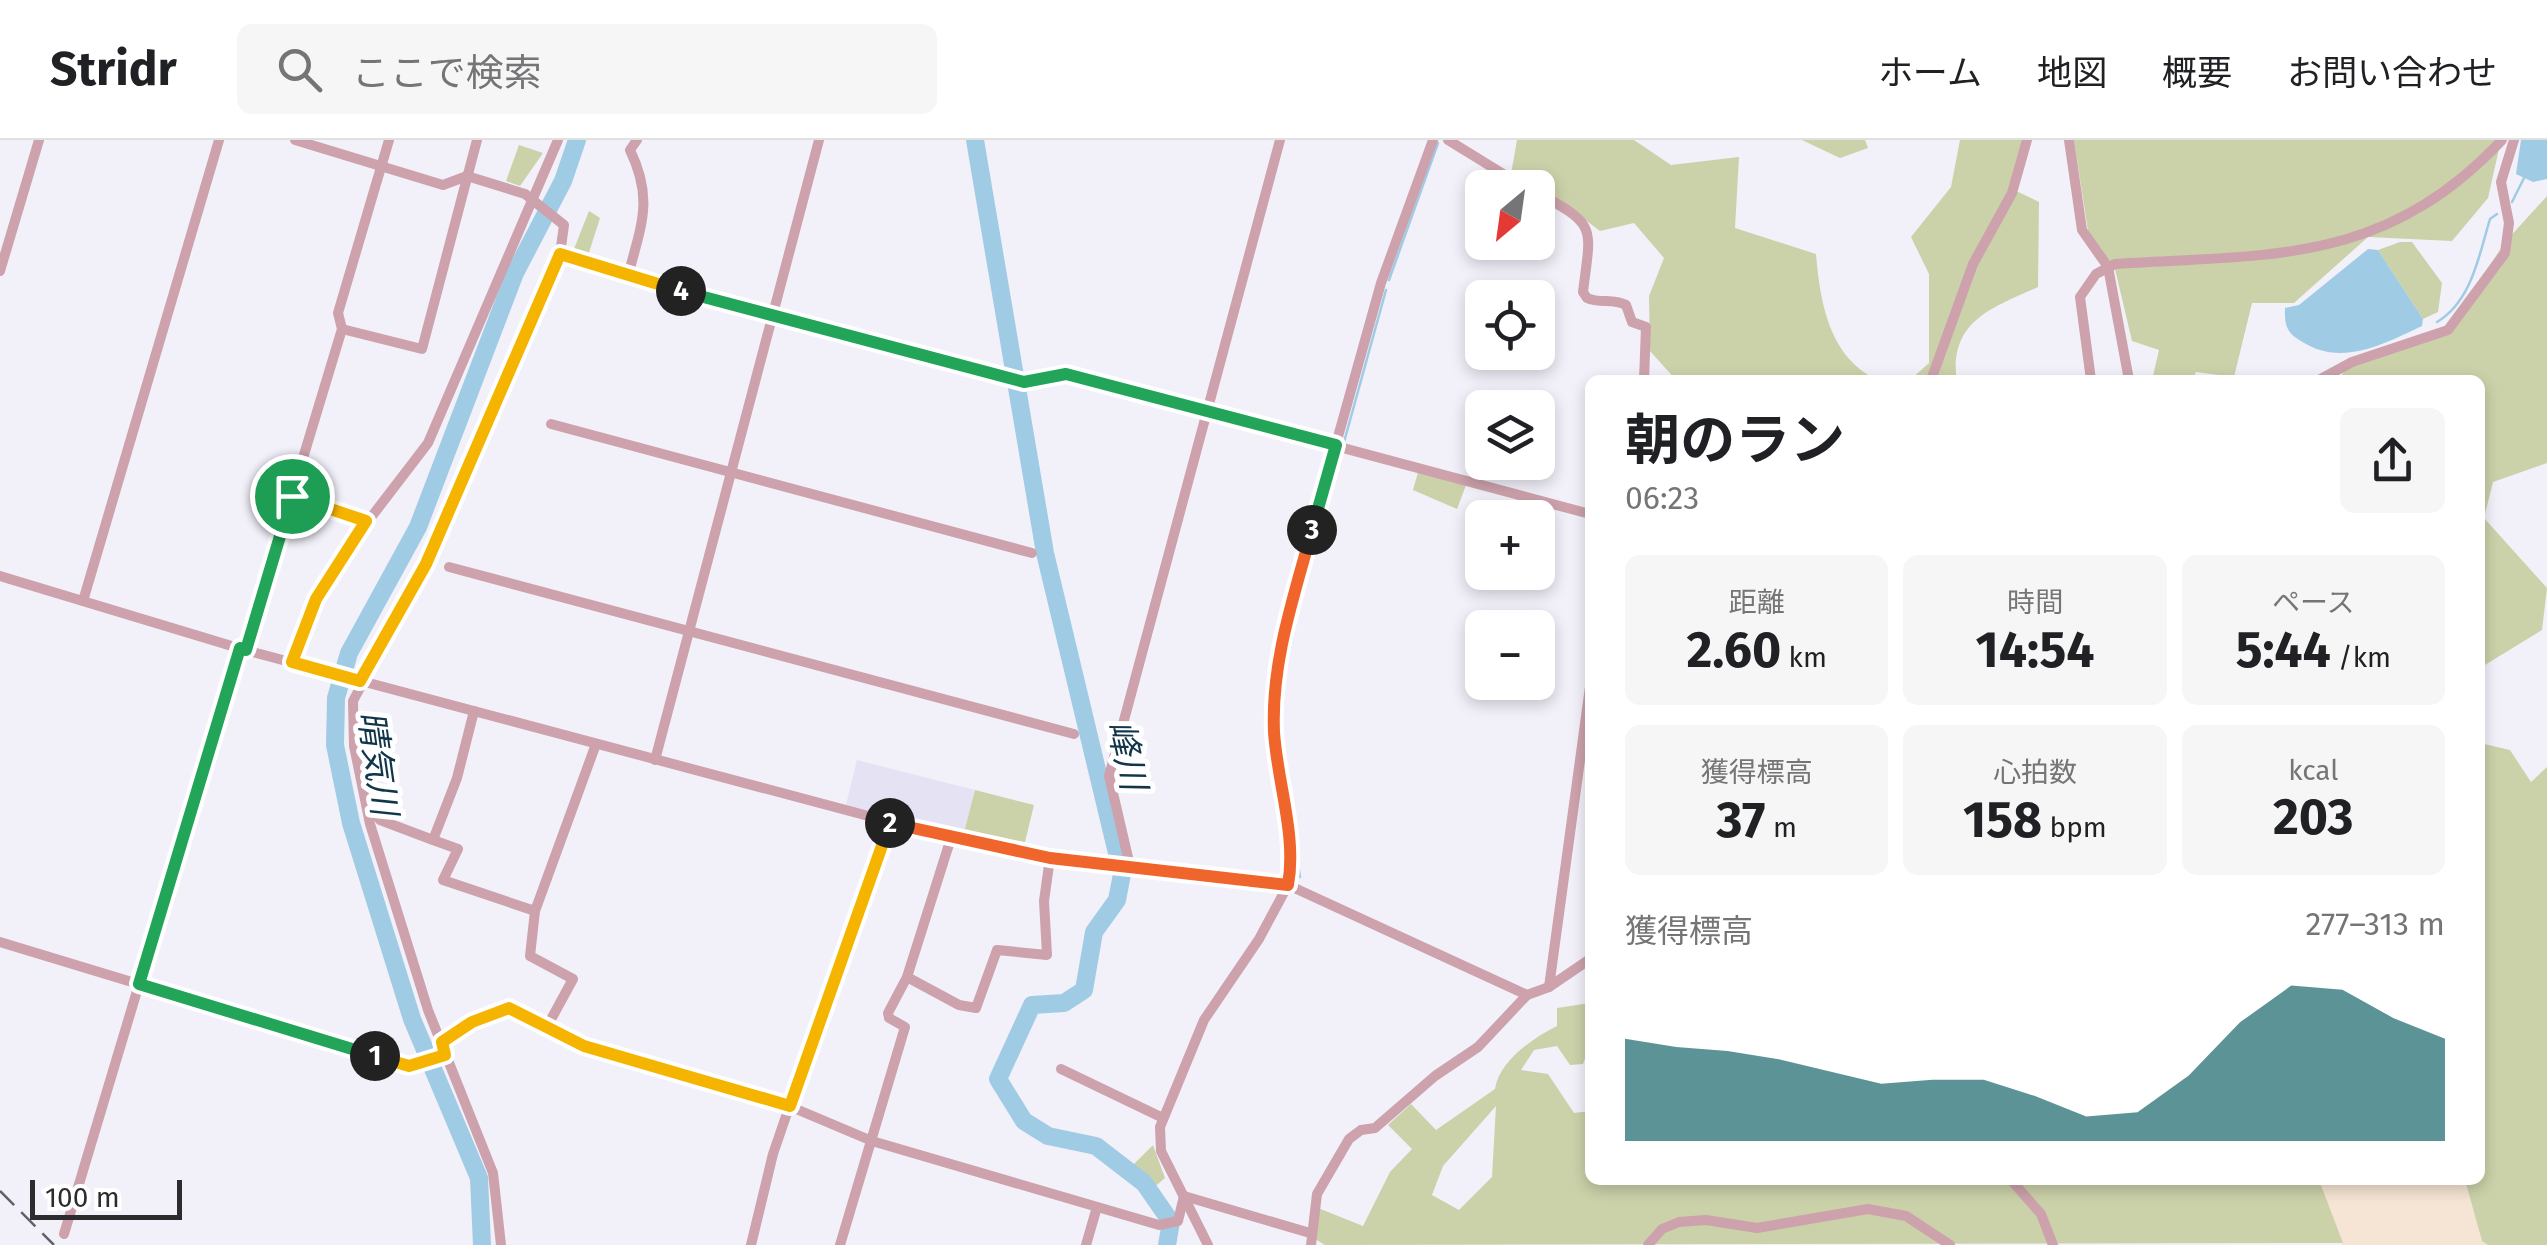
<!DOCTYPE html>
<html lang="ja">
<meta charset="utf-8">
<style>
:root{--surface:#fff;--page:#f6f6f6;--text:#202124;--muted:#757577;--line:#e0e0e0;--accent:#18666b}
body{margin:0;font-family:"Fira Sans","Noto Sans JP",sans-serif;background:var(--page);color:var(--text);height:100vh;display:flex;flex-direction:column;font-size:38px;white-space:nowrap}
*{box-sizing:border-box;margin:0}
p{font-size:32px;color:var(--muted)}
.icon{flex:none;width:55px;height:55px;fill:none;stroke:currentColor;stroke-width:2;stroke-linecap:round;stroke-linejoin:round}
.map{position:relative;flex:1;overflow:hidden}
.details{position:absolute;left:1585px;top:235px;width:900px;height:810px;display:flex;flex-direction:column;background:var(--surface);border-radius:15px;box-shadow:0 5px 15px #0003}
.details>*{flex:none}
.needle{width:65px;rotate:209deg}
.buttons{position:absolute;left:1465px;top:30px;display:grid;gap:20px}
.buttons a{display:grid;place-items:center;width:90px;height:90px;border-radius:15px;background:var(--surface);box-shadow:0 5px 15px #0003;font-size:50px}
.scale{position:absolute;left:30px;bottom:25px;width:152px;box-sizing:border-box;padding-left:10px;border:5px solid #2c2c2f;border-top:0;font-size:28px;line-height:35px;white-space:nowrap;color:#2c2c2f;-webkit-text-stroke:8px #fff;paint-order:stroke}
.pin{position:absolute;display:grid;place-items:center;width:85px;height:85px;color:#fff;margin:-42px;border:5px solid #fff;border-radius:50%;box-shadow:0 2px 10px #0007}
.km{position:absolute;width:50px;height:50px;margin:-25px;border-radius:50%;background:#222;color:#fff;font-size:28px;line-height:50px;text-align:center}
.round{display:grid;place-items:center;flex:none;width:105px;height:105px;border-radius:15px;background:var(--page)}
.head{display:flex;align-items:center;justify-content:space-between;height:170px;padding:0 40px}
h1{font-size:55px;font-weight:700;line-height:75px}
.metrics{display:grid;grid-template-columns:repeat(3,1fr);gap:15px;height:170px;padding:10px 40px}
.metrics div{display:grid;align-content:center;border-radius:15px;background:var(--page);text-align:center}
.metrics b{font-size:50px;font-weight:700}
.metrics small{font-size:28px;font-weight:400}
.metrics p{font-size:28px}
.chart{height:280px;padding:20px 40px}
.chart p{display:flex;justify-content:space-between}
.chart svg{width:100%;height:180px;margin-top:10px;fill:var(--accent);opacity:.7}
header{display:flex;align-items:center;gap:60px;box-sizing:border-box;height:140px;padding:0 50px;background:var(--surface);border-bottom:2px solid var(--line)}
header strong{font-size:48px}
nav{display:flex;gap:55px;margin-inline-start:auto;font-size:35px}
.search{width:700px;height:90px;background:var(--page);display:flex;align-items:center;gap:25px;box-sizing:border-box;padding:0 35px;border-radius:15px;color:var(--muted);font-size:38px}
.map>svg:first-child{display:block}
</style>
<header>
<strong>Stridr</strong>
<div class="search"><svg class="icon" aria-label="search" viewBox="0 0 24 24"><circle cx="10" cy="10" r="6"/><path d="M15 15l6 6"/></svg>ここで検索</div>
<nav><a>ホーム</a><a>地図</a><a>概要</a><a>お問い合わせ</a></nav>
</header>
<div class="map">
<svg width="2547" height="1105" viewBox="0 0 2547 1105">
<rect width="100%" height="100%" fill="#f2f1fa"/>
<polygon fill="#e5e3f3" points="857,620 975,650 963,696 846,665"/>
<polygon fill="#f6e5d4" points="2319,1040 2465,1040 2482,1101 2488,1105 2342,1105"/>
<g fill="#cbd1a9" fill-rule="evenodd">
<path d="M1517 0H1634L1671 25 1739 17 1735 88 1816 114C1820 161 1829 218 1878 240H1676L1650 211 1649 156 1664 118 1634 83 1600 91 1564 64 1511 34Z"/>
<polygon points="1802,0 1865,0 1868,8 1840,18"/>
<path d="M1960 0H2024L2010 48 2039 62 2038 147C1995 167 1952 179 1956 235L1963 240H1910L1929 223V134L1911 97 1951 47Z"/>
<polygon points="2074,0 2501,0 2488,58 2452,101 2368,97 2294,163 2252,163 2234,237 2196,232 2192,240 2152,240 2159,210 2132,201 2115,129 2088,91"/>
<polygon points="519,5 543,13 520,46 506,41"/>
<polygon points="2547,56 2547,323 2493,342 2484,378 2547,448 2542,490 2480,528 2480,240 2339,240 2351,219 2443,194 2506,101"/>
<polygon points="589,71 600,78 586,122 572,114"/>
<polygon points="2400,102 2412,102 2442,143 2438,172 2423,179 2378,110"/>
<polygon points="1420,325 1469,337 1457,369 1413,350"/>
<polygon points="2480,603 2510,610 2531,642 2547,627 2547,1105 2488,1105 2482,1101 2465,1040 2480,1040"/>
<polygon points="975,650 1034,665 1024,706 963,696"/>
<path d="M1590 863V906L1583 924 1570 925 1557 906 1534 910 1521 930 1548 934 1574 973 1590 971V1040H2319L2343 1103 1325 1105 1315 1099 1318 1068 1363 1086 1390 1032 1412 1009 1388 985 1411 964 1436 990 1495 949C1499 921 1533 898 1557 886V868ZM1496 966 1492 1037 1459 1070 1432 1055 1443 1026Z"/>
<polygon points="1153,1005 1165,1038 1152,1049 1133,1025"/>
</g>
<g fill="#a0cbe5">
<polygon points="2521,0 2547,0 2547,39 2533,42 2516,34"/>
<path d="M2368 109 2378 110 2423 179 2422 186C2386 203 2345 225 2308 205 2289 195 2284 190 2285 168L2299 165Z"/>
</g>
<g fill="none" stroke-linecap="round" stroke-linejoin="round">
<g stroke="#a0cbe5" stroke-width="2.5">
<polyline points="2512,62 2524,38"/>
<polyline points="1389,140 1438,3"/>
<path d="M2437 182C2472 161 2479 115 2490 79L2497 74"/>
<polyline points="1344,302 1386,150"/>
<polyline points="1302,455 1341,312"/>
<polyline points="1285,533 1299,464"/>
<polyline points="1282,565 1282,612"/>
<polyline points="1286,649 1300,737"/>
</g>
<g stroke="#a0cbe5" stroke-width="18">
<polyline points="975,0 1045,413 1122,734 1117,760 1094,792 1084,850 1064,863 1032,865 998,939 1024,981 1048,996 1096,1006 1144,1043 1171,1082 1167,1105"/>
<polyline points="482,1105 479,1038 412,879 351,683 335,605 336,558 349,513 418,387 515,133 563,41 577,0"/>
</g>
<g stroke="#cda2ac" stroke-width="10">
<polyline points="295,0 443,45 467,36 525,54 564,85 560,114 579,123 1024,242 1066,234 1590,374"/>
<polyline points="1448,0 1526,48"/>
<polyline points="2069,0 2082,90 2108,127 2129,240"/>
<path d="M1538 53C1598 86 1591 86 1583 152L1587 158C1600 164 1613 158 1626 165L1632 182 1646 187 1644 240"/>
<polyline points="0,131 39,0"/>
<path d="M628 136C641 85 654 60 630 10L637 0"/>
<polyline points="342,189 422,209 477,0"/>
<polyline points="1931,240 1973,124 2012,53 2027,0"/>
<path d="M2091 240 2080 157 2096 134 2115 124C2273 114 2384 125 2502 0"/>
<polyline points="2319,240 2352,222 2448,190 2505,113 2509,83 2501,42 2514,0"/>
<polyline points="551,284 1032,413"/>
<polyline points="292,355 366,381"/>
<polyline points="449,427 1074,594"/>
<polyline points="0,436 245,510 951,698 1050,718 1288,745 1527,855"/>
<polyline points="83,461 219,0"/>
<polyline points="245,510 342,189 338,173 389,0"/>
<polyline points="292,523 336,423 428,303 558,0"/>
<polyline points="474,571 457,638 433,700 458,709 443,740 535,771"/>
<polyline points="655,620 819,0"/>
<polyline points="366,661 380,680 433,700"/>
<polyline points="1130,726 1109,636 1280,0"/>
<polyline points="0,802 409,926 445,915"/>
<polyline points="907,837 959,865 976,868 997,810 1047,815 1044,761 1050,718"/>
<polyline points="1549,847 1590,547"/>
<polyline points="548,885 573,839 530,816 535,771 596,604"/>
<polyline points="441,902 472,882 509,868 584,906 789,966 872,1001 1159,1085 1178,1081 1184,1056"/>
<polyline points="1061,929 1163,978"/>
<polyline points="2011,1040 2041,1074 2053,1105"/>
<polyline points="1184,1056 1310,1093"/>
<polyline points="64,1094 240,508"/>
<polyline points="501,1105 493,1033 428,870 370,684 354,606 353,561 426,424 560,114"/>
<polyline points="751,1105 773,1014 887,682"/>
<polyline points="840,1105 905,887 889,878 888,873 907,837 951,698"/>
<polyline points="1086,1105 1097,1067"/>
<polyline points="1208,1105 1161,1011 1160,987 1204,880 1259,799 1288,745 1290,721 1274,589 1284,490 1381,143 1433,0"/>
<polyline points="1311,1105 1317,1054 1349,999 1361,990 1375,988 1435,936 1478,907 1527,855 1549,847 1590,819"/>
<polyline points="1648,1105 1662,1089 1679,1082 1706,1080 1757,1088 1868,1069 1906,1076 1950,1105"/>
</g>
<polyline stroke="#626266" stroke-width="2.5" stroke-dasharray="20 10" stroke-linecap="butt" points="0,1051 54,1105"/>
</g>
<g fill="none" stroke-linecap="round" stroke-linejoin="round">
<defs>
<polyline id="split-1" points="292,356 246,510 240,508 139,844 375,916"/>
<polyline id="split-2" points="375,916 409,926 445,915 442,902 472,882 509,868 584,906 790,966 890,683"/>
<path id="split-3" d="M890 683 1050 718 1288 745C1297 696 1277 641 1274 592 1271 522 1294 456 1312 390"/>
<polyline id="split-4" points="681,151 1024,242 1066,234 1336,305 1312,390"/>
<polyline id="split-5" points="292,356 366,381 316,459 292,522 360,541 426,424 560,114 681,151"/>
</defs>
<use href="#split-1" stroke="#fff" stroke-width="20"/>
<use href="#split-2" stroke="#fff" stroke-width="20"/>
<use href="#split-3" stroke="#fff" stroke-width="20"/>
<use href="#split-4" stroke="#fff" stroke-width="20"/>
<use href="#split-5" stroke="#fff" stroke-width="20"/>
<use href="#split-1" stroke="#22a559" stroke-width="12"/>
<use href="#split-2" stroke="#f5b400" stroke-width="12"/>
<use href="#split-3" stroke="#f0652b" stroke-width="12"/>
<use href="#split-4" stroke="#22a559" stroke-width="12"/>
<use href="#split-5" stroke="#f5b400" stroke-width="12"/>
</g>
<g text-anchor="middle" stroke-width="10" stroke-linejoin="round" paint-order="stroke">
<g font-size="35" font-style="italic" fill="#123649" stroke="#fff">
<text transform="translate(1127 615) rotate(77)" y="12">峰川</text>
<text transform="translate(378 623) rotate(82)" y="12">晴気川</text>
</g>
</g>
</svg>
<div class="buttons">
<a><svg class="needle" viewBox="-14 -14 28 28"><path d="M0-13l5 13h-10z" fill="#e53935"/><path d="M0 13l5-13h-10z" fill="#757577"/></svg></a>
<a><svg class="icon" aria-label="locate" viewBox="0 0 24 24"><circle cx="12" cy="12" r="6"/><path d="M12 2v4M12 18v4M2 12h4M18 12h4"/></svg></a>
<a><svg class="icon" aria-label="layers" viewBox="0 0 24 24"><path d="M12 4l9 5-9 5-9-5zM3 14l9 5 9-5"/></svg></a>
<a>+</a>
<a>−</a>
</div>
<div class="scale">100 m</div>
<div class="pin" style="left:292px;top:356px;background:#1e9e55"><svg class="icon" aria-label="arrive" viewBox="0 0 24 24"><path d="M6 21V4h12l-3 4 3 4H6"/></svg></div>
<b class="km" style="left:375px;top:916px">1</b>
<b class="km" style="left:890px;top:683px">2</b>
<b class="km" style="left:1312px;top:390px">3</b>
<b class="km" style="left:681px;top:151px">4</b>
<section class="details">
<div class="head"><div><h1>朝のラン</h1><p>06:23</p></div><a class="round"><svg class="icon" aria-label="share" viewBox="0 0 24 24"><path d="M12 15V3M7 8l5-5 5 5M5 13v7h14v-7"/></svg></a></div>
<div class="metrics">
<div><p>距離</p><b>2.60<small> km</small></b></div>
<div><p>時間</p><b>14:54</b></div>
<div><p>ペース</p><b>5:44<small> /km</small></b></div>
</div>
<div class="metrics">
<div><p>獲得標高</p><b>37<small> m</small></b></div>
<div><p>心拍数</p><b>158<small> bpm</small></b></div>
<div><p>kcal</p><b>203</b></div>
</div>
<div class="chart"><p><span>獲得標高</span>277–313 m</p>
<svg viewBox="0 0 160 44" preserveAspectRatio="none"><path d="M0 44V19L10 21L20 22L30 24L40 27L50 30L60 29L70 29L80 33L90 38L100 37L110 28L120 15L130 6L140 7L150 14L160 19V44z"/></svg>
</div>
</section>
</div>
